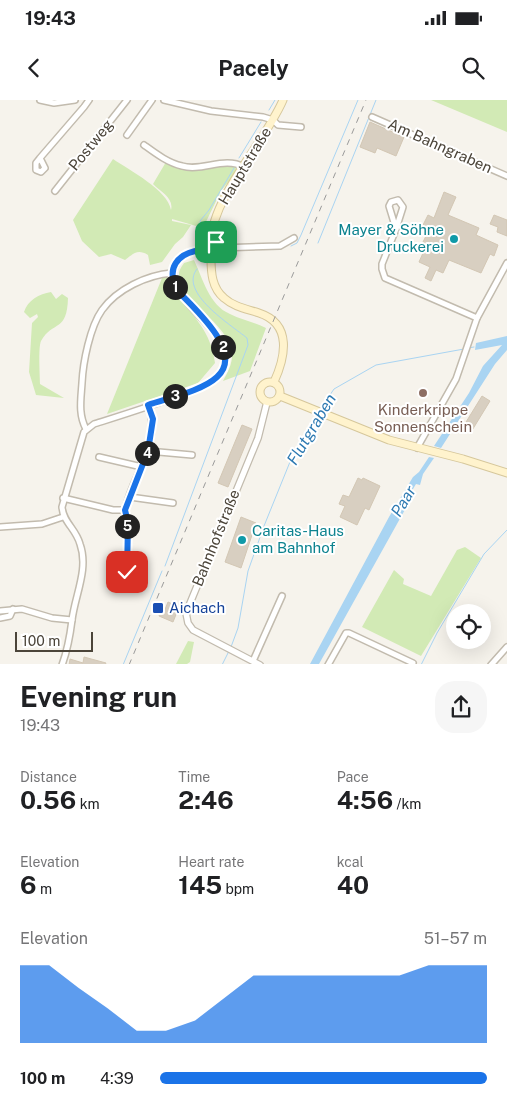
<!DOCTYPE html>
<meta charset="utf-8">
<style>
:root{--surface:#fff;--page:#f6f6f6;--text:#202124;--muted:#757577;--accent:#1a73e8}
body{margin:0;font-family:"Public Sans",sans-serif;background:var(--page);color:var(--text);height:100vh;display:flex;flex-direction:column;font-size:19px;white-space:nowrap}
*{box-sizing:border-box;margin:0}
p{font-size:16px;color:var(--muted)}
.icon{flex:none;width:28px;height:28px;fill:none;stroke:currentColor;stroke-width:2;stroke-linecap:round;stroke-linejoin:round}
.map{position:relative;height:564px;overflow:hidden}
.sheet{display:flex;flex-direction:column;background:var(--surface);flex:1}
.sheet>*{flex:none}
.tools{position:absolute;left:446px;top:504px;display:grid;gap:10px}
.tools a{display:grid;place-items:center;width:45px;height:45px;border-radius:50%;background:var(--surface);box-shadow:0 5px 20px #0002;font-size:25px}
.scale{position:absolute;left:15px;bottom:12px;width:78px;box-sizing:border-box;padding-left:5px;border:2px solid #4b4439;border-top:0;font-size:14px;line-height:18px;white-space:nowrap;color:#4b4439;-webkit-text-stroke:4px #fff;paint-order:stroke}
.pin{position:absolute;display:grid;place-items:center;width:42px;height:42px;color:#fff;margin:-21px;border-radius:10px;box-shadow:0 2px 8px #0006}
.km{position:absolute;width:25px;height:25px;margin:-12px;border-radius:50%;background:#222;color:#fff;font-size:14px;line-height:25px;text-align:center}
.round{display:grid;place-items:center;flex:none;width:52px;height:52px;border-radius:20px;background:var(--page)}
.head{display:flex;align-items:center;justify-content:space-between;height:85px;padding:0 20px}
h1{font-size:28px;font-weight:700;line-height:38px}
.metrics{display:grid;grid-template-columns:repeat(3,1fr);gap:8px;height:85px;padding:5px 20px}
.metrics div{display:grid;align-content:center}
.metrics b{font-size:25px;font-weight:700}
.metrics small{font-size:14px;font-weight:400}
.metrics p{font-size:14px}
.chart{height:140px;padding:10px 20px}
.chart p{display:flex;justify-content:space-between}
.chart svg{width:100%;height:90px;margin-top:5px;fill:var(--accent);opacity:.7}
ul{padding:0 20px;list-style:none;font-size:16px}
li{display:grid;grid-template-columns:80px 60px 1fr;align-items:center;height:38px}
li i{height:12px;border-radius:6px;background:var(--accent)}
.status{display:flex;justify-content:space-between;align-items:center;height:35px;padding:0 25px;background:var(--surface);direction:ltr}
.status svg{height:14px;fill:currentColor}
header{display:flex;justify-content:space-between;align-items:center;height:65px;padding:0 20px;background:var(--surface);font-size:22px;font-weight:700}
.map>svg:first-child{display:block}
</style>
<div class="status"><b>19:43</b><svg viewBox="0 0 49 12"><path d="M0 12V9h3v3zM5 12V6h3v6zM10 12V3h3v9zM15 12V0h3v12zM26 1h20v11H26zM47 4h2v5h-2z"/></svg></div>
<header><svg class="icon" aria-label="back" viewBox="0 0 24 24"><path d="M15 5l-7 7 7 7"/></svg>Pacely<svg class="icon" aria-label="search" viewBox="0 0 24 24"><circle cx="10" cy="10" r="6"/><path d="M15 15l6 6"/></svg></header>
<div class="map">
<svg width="507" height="565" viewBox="0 0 507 565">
<rect width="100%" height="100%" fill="#f6f3ec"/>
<g fill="#d2eab5">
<polygon points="431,0 507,0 507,32"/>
<path d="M113 59C129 70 168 90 171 110 174 98 161 92 153 84L166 62 183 70 232 65 236 67 237 71 221 91 203 128 172 119V121L191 125 183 137 175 144 162 162 150 165 148 155C138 149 134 153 125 160L111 154 99 157 82 141 73 120Z"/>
<path d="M194 160C203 179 209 205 230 214 242 220 254 222 266 228L250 271 223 281C228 272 233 263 232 252 229 224 176 197 179 174 179 170 182 166 184 163Z"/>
<path d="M168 177C174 196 189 207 199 223 208 235 213 248 215 263L198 283 107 314 162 178Z"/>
<path d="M51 192 56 199 62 194 68 198C67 233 53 220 41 241 38 248 40 275 40 284L64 298 36 295 29 272 32 223 38 217 37 214 30 218 24 212C28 200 39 194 51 192Z"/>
<polygon points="465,447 481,458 421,556 362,527 394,470 404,479 403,484 431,496 457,450"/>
<polygon points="188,541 194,542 190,562 187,564 176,564"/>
</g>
<g fill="#a9d4f2">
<polygon points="507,236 507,250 495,264 441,348 434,346 469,293 483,266 502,245 475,250 476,243"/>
<polygon points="429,357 434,358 423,374 420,385 416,384 404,404 407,406 319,564 310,564 389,417 413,377 419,372"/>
</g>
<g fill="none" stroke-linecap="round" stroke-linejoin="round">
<g stroke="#a9d4f2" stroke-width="1">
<polyline points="269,10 275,0"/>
<polyline points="239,58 261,22"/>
<polyline points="201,126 200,121 209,110 234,68"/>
<polyline points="318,143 376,0"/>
<polyline points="291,146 297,143 301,135 358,0"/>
<polyline points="468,248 474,247"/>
<polyline points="321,308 334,289 376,265 464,249"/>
<path d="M165 466 248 245 247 238C231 225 178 192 197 169"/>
<polyline points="231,547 238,528 248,471 264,426 294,352 318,314"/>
<polyline points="123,565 162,471"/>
<polyline points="222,565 229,551"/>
<polyline points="421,565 437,533 484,454 507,430"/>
</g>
</g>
<g fill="#d8cfc1" stroke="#d3c7b4">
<polygon points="370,22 404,37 396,56 377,48 375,53 360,47"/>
<polygon points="444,92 456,97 448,115 479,128 476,135 498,145 494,156 490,154 481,173 449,160 443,173 436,170 431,181 425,178 430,167 419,162 427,144 423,142 430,128 423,125 428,115 434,118"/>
<polygon points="494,115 507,120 507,136 497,132 498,127 490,124"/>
<polygon points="482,296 490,301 471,332 463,327"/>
<polygon points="242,325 252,329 228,387 218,383"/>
<polygon points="358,378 362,380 363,378 380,386 369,410 365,408 357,425 340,417 345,406 339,404 343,395 349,397"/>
<polygon points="241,417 256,423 241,468 225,462"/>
<polygon points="168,502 179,507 173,522 159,516 161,511 164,512"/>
<polygon points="84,557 106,563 105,565 69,565 70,559 83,563"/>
</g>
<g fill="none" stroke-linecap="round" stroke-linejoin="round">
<defs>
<g id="minor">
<polyline points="40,0 54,3 75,0"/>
<polyline points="164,0 211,11 263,17 273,20 278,25 301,27"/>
<polyline points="372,17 507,76"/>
<polyline points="127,35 152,0"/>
<path d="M144 45C155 53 168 63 182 66 202 72 224 56 244 67"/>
<polyline points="40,58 45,68 41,72 36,70 36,63 40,58 84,7 89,0"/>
<polyline points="55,91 127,0"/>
<polygon points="398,100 403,107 396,129 389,106 391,102"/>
<polyline points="396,129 382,164 382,169 385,178 477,218"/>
<polyline points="220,148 280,146 294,138"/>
<path d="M86 329C78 314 81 299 82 283 83 262 90 227 102 210 117 189 147 175 172 173"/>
<polyline points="417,348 456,279 477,218 507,163"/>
<polyline points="148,351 192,355"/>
<polyline points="99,357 142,367"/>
<polyline points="130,397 173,403"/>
<path d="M63 398 113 410H125C133 373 161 346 149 305"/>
<polyline points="125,410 127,423 127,472"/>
<polyline points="0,427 42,424 63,417"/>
<polyline points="0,511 22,509 52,518 72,520"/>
<polyline points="0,518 10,516 13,509"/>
<polyline points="253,561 282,496"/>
<path d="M62 565C68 549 70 536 72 520 75 495 89 469 80 444 76 429 63 422 62 407L84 332 94 324C116 317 205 290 218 277 254 238 156 201 176 164 181 154 190 151 201 150"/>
<polyline points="328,565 346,533 349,533 413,563"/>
<polyline points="491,565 507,547"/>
</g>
<polyline id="tertiary" points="260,565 193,530 188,523 186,513 258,338 267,302"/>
<g id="secondary">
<circle cx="210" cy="149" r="9"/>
<path d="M211 140C213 96 265 42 283 0"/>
<path d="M211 158C211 173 212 188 224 198 234 207 247 209 259 213 293 224 285 258 274 282"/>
<circle cx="270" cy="292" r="10"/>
<polyline points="280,296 389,340 463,359 507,373"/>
</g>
</defs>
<use href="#minor" stroke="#c2bbae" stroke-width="8"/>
<use href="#tertiary" stroke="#c2bbae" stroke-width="8"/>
<use href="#secondary" stroke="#d6c79b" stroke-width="9"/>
<use href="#minor" stroke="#fff" stroke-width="5"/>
<use href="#tertiary" stroke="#fff" stroke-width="5.5"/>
<use href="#secondary" stroke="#fff3cd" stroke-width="7"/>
<polyline stroke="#9a9a9a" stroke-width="1" stroke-dasharray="6 6" stroke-linecap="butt" points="129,565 366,0"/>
</g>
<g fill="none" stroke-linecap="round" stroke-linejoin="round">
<defs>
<path id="route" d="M127 472 128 423 125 410 148 351 153 319 148 305C168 298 202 291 217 277 245 252 194 209 178 191 165 169 177 153 201 150L203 144 208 140 216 142"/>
</defs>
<use href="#route" stroke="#fff" stroke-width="10"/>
<use href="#route" stroke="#1a73e8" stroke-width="6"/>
</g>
<g fill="#0f9aa8" stroke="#fff" stroke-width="2">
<circle cx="454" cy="139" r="5"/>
<circle cx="242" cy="440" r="5"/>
</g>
<circle fill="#8d6e63" stroke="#fff" stroke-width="2" cx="423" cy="293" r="5"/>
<rect fill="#1a4fb4" stroke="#fff" stroke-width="2" x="152" y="502" width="12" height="12" rx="2.5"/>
<g text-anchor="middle" stroke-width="4" stroke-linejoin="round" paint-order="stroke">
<g font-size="15" fill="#4b4439" stroke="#fff">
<text transform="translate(91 45) rotate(-51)" y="5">Postweg</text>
<text transform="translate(440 46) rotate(24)" y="5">Am Bahngraben</text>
<text transform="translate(245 66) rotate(-59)" y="5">Hauptstraße</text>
<text transform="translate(216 438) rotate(-68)" y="5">Bahnhofstraße</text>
</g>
<g font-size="15" fill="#0d838f" stroke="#fff" text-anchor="end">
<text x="444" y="135">Mayer &amp; Söhne<tspan x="444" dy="17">Druckerei</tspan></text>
<text x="252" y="436" text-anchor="start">Caritas-Haus<tspan x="252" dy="17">am Bahnhof</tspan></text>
</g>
<g font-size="15" fill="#785e54" stroke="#fff">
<text x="423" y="315">Kinderkrippe<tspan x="423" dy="17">Sonnenschein</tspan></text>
</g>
<g font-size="15" fill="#164399" stroke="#fff" text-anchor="start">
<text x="169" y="513">Aichach</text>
</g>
<g font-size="16" font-style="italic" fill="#2e7ab2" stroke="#fff">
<text transform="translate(311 329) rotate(-59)" y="6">Flutgraben</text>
<text transform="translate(403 401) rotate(-59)" y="6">Paar</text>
</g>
</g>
</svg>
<div class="tools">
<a><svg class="icon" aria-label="locate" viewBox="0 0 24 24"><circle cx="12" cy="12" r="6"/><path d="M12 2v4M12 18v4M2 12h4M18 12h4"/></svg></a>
</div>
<div class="scale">100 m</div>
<div class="pin" style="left:216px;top:142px;background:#1e9e55"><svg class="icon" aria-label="arrive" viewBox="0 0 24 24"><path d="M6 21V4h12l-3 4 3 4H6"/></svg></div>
<div class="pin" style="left:127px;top:472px;background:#d93025"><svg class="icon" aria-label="check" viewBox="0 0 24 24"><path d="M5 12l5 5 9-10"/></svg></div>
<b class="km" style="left:175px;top:187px">1</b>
<b class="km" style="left:223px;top:247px">2</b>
<b class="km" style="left:175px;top:296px">3</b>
<b class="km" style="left:147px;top:353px">4</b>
<b class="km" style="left:127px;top:426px">5</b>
</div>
<section class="sheet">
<div class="head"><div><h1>Evening run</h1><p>19:43</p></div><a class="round"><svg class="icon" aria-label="share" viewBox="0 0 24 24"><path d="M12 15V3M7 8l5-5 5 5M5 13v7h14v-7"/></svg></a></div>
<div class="metrics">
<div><p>Distance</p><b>0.56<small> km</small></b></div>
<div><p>Time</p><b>2:46</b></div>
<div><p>Pace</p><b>4:56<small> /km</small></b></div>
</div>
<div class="metrics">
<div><p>Elevation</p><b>6<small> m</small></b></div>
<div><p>Heart rate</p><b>145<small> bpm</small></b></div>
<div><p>kcal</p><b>40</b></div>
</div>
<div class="chart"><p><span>Elevation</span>51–57 m</p>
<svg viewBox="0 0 160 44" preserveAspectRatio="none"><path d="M0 44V6L10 6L20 17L30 27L40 38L50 38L60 33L70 22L80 11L90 11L100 11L110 11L120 11L130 11L140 6L150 6L160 6V44z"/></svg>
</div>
<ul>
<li><b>100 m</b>4:39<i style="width:100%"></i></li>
</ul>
</section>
